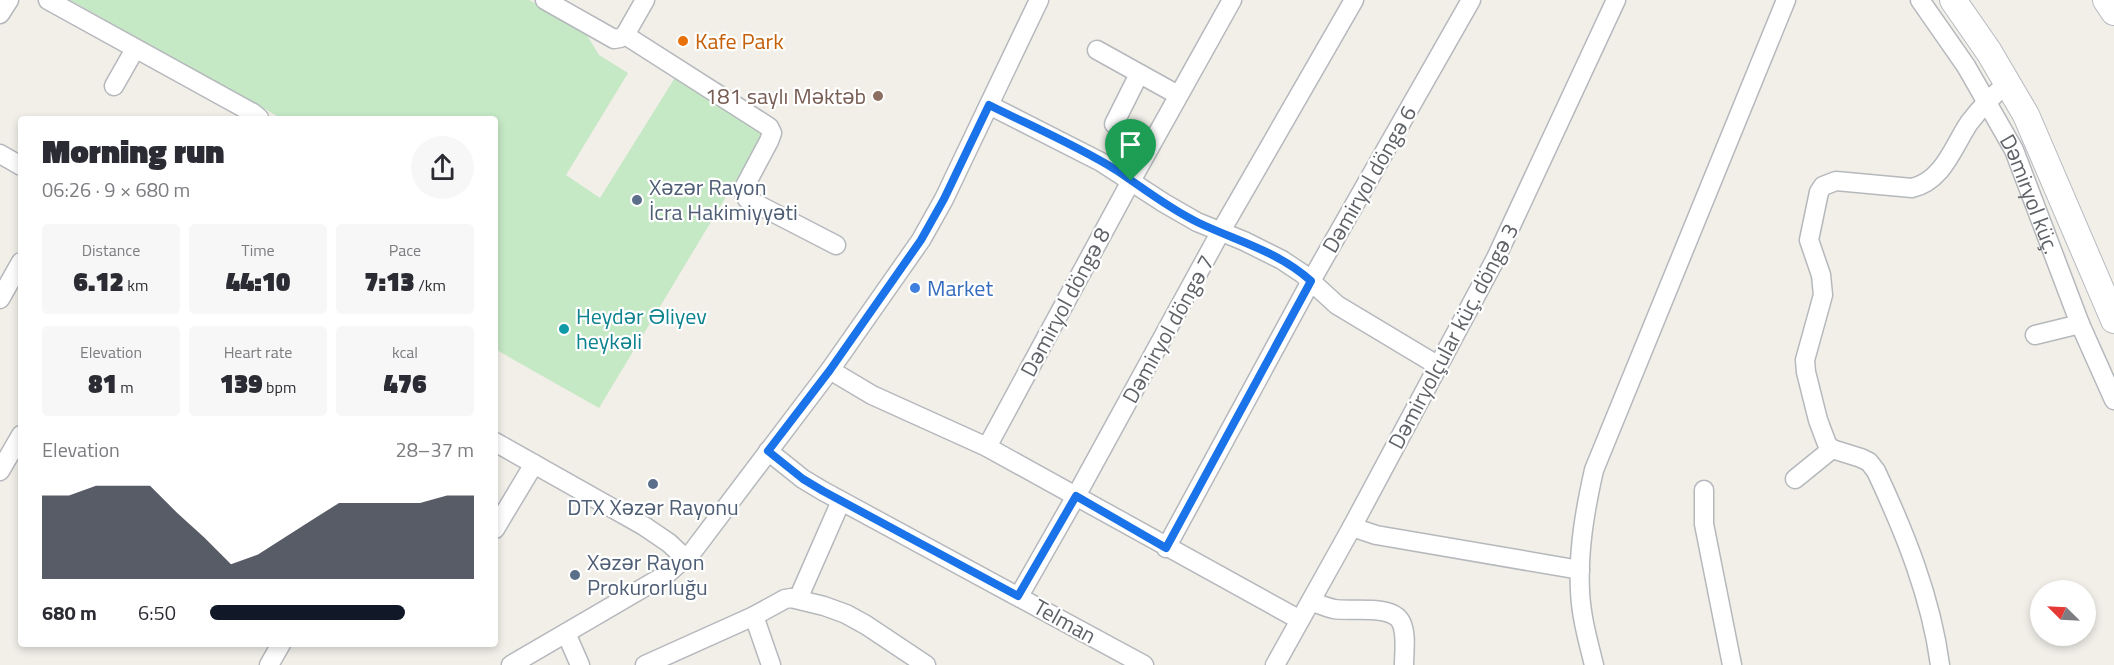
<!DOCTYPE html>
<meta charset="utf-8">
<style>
:root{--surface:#fff;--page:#f7f7f7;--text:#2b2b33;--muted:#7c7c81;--accent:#111827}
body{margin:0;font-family:"Titillium Web",sans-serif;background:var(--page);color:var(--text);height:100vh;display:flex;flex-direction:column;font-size:22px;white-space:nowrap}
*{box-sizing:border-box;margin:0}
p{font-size:20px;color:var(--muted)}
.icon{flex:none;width:33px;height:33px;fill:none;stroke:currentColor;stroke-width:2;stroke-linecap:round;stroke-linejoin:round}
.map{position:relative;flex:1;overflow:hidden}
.sheet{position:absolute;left:18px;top:116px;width:480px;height:531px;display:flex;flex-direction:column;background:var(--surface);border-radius:6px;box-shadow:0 3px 9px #0003}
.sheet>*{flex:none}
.needle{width:39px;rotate:294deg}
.buttons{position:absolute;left:2030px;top:580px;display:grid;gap:12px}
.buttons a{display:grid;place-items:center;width:66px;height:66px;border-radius:50%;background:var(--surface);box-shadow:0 3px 9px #0003;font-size:30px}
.pin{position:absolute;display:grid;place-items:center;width:51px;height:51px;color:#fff;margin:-62px -26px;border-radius:50% 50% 50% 0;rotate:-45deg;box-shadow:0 0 6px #0007}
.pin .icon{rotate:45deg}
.round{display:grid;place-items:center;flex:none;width:63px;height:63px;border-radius:32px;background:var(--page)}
.head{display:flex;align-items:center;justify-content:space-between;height:102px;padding:0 24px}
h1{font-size:33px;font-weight:800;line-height:45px}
.stats{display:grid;grid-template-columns:repeat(3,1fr);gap:9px;height:102px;padding:6px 24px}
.stats div{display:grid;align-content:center;border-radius:6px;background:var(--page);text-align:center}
.stats b{font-size:26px;font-weight:800}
.stats small{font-size:16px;font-weight:400}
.stats p{font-size:16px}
.chart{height:168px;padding:12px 24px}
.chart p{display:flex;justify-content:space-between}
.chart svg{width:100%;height:108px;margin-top:6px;fill:var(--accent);opacity:.7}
ul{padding:0 24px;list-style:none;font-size:20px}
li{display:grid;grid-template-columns:96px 72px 1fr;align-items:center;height:45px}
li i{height:15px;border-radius:8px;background:var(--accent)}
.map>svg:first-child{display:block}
</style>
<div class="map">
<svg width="2114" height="665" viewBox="0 0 2114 665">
<rect width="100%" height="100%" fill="#f1efe8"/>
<polygon fill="#c5e8c5" points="70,0 529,0 583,29 599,55 628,73 566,175 600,198 676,76 765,132 599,408 495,349 495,118 279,118 279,117"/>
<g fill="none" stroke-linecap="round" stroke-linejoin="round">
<defs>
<g id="street">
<polyline points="48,0 253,113 259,118"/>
<polyline points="545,0 614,39 620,38 625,35 645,0"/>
<path id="s1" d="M1920 0 1966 66 2014 150 2080 324 2114 400"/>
<polyline points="0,14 9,0"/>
<polyline points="625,35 769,127 772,133 769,141 745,186 744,192 747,199 836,245"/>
<polyline points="1097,50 1178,95"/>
<polyline points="114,86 135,49"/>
<polyline points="989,105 1101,162 1164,203 1197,222 1244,241 1282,260 1303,274 1337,305 1437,365"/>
<polyline points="1114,124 1139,74"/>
<polyline points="0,154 21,166"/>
<polyline points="0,299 21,262"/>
<polyline points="2035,335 2080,324"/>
<polyline points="830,370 872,395 987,447 1300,620"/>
<polyline points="495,442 644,526 669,543 686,559"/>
<polyline points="987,447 1131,181 1232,0"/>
<polyline points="768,451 803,479 823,491 1144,665"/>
<polyline points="0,471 21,435"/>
<polyline points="1795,479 1832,449"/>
<polyline points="1704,490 1704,524 1732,665"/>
<polyline points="1352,527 1376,535 1580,570"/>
<polyline points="495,529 534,464"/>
<polyline points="1166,548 1311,281 1471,0"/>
<polyline points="1019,596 1076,496 1221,231 1354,0"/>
<polyline points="798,599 841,501"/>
<path d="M1311 601C1318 604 1326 607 1334 609 1352 612 1392 604 1401 622 1407 634 1404 652 1404 665"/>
<polyline points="754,616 771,665"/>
<polyline points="566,633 580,665"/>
<polyline points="269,665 281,644"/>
<polyline points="511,665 667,574 693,551 830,370 921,240 944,199 1039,0"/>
<polyline points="645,665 754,616 785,599 791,598 824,606 846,614 866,625 926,665"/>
<polyline points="1275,665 1352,527 1496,258 1616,0"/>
<path d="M1594 665C1588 641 1581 616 1580 591 1578 550 1585 510 1594 470L1786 0"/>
<path d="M1940 665C1931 597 1905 533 1876 471L1869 462 1861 458 1832 449 1827 444 1818 420 1806 372 1805 360 1823 295 1821 275 1809 240 1819 192 1823 186 1836 181 1912 188C1943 181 1953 147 1969 123 1981 107 1993 95 2008 83"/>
</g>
<g id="secondary">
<polyline points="1953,0 1989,52 2026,115 2114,320"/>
<polyline points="2106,0 2114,12"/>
</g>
</defs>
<use href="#street" stroke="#b5b8bc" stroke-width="21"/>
<use href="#secondary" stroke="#b6babf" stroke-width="28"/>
<use href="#street" stroke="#fff" stroke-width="18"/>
<use href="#secondary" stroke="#fff" stroke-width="26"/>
</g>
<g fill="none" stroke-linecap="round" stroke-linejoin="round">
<defs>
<path id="route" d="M989 105C1031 126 1076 145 1116 170 1143 188 1168 208 1197 222 1236 241 1278 251 1311 281L1166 548 1076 496 1018 596 823 491 803 479 768 451 830 370 921 240 944 199Z"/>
</defs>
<use href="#route" stroke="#fff" stroke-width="12"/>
<use href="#route" stroke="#1a73e8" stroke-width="8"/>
</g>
<circle fill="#e8710a" stroke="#fff" stroke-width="2" cx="683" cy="41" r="6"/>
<circle fill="#8d6e63" stroke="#fff" stroke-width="2" cx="878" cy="96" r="6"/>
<g fill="#5c6f8a" stroke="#fff" stroke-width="2">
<circle cx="637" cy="200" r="6"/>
<circle cx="653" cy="484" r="6"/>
<circle cx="575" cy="575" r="6"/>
</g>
<circle fill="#3f7fe0" stroke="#fff" stroke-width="2" cx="915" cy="288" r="6"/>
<circle fill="#0f9aa8" stroke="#fff" stroke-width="2" cx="564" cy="329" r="6"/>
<g text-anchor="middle" stroke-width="4.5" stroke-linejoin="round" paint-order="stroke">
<g font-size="22" fill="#c56008" stroke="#fff" text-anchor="start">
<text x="695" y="49">Kafe Park</text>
</g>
<g font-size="22" fill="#785e54" stroke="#fff" text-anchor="end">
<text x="866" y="104">181 saylı Məktəb</text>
</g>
<g font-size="22" fill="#5f6368" stroke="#fff">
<text transform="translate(1369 179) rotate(-60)" y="8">Dəmiryol döngə 6</text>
<text dy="8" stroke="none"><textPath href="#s1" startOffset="224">Dəmiryol küç.</textPath></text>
<text transform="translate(1065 302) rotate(-62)" y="8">Dəmiryol döngə 8</text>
<text transform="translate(1168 329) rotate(-61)" y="8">Dəmiryol döngə 7</text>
<text transform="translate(1453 336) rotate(-62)" y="8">Dəmiryolçular küç. döngə 3</text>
<text transform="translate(1065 621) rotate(29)" y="8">Telman</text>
</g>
<g font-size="22" fill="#4e5e75" stroke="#fff" text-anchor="start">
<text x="649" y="195">Xəzər Rayon<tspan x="649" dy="25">İcra Hakimiyyəti</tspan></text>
<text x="653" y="515" text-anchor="middle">DTX Xəzər Rayonu</text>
<text x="587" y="570">Xəzər Rayon<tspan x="587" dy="25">Prokurorluğu</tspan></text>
</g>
<g font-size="22" fill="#366cbe" stroke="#fff" text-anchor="start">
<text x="927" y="296">Market</text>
</g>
<g font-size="22" fill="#0d838f" stroke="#fff" text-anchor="start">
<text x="576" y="324">Heydər Əliyev<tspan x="576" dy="25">heykəli</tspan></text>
</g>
</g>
</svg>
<div class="buttons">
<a><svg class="needle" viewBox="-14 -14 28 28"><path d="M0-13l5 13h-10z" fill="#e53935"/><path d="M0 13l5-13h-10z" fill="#7c7c81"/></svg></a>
</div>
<div class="pin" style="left:1131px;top:181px;background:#1e9e55"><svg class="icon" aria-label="arrive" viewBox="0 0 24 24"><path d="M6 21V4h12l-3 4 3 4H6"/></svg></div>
<section class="sheet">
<div class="head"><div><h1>Morning run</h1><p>06:26 · 9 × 680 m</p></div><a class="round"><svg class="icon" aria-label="share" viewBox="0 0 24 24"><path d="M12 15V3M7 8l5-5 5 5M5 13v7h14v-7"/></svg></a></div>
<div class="stats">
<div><p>Distance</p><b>6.12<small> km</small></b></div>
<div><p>Time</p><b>44:10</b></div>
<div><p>Pace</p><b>7:13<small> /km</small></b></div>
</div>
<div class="stats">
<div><p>Elevation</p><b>81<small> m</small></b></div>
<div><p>Heart rate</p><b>139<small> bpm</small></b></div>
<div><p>kcal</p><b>476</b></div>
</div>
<div class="chart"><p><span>Elevation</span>28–37 m</p>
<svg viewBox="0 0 160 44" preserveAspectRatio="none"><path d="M0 44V10L10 10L20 6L30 6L40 6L50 17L60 27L70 38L80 34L90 27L100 20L110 13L120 13L130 13L140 13L150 10L160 10V44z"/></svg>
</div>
<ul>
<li><b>680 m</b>6:50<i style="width:74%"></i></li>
</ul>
</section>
</div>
